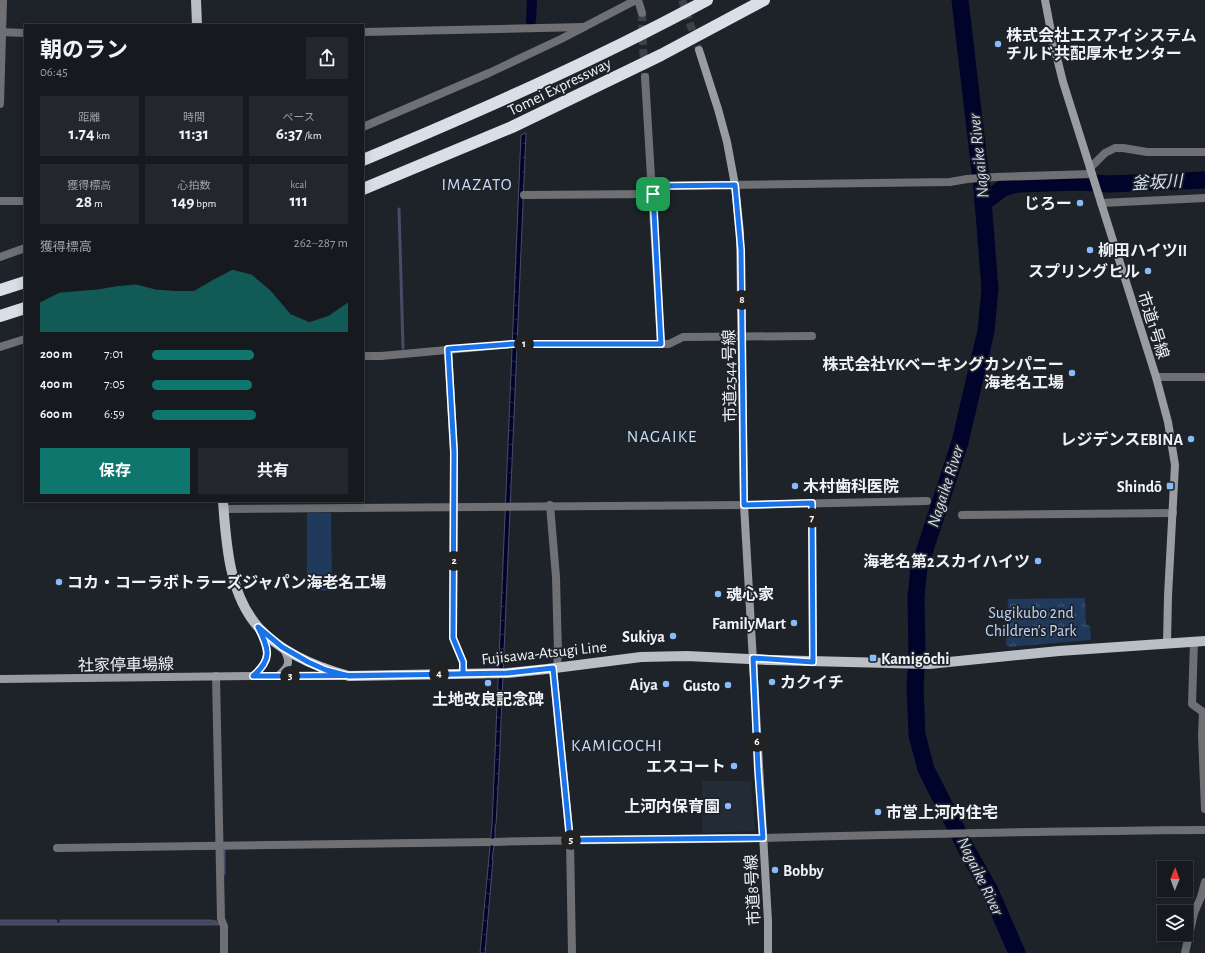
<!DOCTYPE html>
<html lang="ja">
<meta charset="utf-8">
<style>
:root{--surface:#161a1f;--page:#23272c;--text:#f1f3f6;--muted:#9ea1a4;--line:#35383d;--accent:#0f766e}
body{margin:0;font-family:"Alegreya Sans","Noto Sans JP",sans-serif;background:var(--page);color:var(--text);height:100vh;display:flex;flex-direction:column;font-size:15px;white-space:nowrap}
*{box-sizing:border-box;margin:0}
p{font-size:13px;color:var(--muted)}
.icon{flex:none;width:22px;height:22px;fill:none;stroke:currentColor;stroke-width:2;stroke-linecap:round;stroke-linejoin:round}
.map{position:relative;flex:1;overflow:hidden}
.details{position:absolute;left:24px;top:24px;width:340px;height:478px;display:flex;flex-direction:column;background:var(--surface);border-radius:0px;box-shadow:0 2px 10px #0003,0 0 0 1px var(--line)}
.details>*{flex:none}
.needle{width:26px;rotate:1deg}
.fabs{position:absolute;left:1157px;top:861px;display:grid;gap:8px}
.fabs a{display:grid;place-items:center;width:36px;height:36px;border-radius:0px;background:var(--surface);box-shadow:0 2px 10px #0003,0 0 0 1px var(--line);font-size:20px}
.pin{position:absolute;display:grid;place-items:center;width:34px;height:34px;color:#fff;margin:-17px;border-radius:8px;box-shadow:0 2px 6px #0006}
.km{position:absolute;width:20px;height:20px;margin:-10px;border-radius:50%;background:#222;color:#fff;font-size:11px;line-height:20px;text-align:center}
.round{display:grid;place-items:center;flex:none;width:42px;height:42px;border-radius:0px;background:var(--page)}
.overview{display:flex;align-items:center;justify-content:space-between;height:68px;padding:0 16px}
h1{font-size:22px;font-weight:700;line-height:30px}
.metrics{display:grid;grid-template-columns:repeat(3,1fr);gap:6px;height:68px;padding:4px 16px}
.metrics div{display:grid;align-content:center;border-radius:0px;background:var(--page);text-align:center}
.metrics b{font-size:17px;font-weight:700}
.metrics small{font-size:11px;font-weight:400}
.metrics p{font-size:11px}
.chart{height:112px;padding:8px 16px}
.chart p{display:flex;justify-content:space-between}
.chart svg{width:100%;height:72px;margin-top:4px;fill:var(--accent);opacity:.7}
.cta{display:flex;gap:8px;margin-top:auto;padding:8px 16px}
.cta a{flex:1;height:46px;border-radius:0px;background:var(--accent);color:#fff;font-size:16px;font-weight:700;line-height:46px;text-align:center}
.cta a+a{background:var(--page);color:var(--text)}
ul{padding:0 16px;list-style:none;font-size:13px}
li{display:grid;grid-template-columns:64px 48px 1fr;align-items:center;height:30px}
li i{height:10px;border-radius:5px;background:var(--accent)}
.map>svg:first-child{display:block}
</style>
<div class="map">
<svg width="1205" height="953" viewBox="0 0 1205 953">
<defs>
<pattern id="park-tufts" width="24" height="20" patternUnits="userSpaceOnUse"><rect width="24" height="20" fill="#203a5e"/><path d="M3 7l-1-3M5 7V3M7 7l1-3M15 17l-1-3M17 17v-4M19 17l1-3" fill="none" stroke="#415776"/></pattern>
<pattern id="water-ripples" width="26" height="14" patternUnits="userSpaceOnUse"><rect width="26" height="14" fill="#00042b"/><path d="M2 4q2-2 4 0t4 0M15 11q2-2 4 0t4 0" fill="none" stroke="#26294a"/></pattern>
</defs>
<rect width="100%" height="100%" fill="#1e2329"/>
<polygon fill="#232b36" points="702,781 751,781 755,831 702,833"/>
<polygon fill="#203a5e" points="307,513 331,513 332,591 307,590"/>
<polygon fill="url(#park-tufts)" points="1085,598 1086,625 1090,625 1091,640 1008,647 1006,644 1008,599"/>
<polygon fill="url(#water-ripples)" stroke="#484c68" points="526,133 499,770 496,824 495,825 495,839 492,859 493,859 485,953 480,953 492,825 521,135"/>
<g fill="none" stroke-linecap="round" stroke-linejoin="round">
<g stroke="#484c68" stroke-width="3">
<polyline points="399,209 403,348"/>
<polyline points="224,849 224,874"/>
<polyline points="0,921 56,921"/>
<polyline points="61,921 211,921 216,922"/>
<polyline points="0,924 218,924"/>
</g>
<polyline stroke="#00042b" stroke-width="10" points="531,21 532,0"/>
<g stroke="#00042b" stroke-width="17">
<polyline points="960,0 982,188 990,289 986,331 960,442 919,568 916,597 917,655 915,687 917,735 926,769 968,852 990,891 1017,953"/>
<polyline points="983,203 1003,188 1017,184 1081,182 1109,184 1205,180"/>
</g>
<polyline stroke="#3e4248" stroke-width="8" stroke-dasharray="8 4" stroke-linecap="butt" points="642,13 643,47 645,77"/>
<polyline stroke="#3e4248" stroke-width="8" stroke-dasharray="8 4" stroke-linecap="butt" points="682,0 699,50"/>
<g stroke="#6e7074" stroke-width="8">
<polyline points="638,0 642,13"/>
<polyline points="0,32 25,33"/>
<polyline points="363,32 584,27"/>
<polyline points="645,77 661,344"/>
<polyline points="0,104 3,0"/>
<polyline points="363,127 489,73 561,39 636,0"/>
<polyline points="1090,168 1105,153 1115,148 1123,148 1147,152 1205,152"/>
<polyline points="652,186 950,182 967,179 996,177 1092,174"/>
<polyline points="524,195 653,194"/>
<polyline points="0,201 25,201"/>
<polyline points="1101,203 1205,198"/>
<polyline points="0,257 25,248"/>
<polyline points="0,347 25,339"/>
<polyline points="448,349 454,452 453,638 463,662 463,674"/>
<polyline points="363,356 381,356 512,344 669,344 683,337 812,336"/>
<polyline points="1156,377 1205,377"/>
<polyline points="812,503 813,661"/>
<polyline points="550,505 556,577 558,653 557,667"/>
<polyline points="224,509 744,505 927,501"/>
<polyline points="962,515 1173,513"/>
<polyline points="1194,641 1192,704 1203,712 1202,735 1205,809"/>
<polyline points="553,668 570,840 572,953"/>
<polyline points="216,676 221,919 224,926 224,953"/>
<path d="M495 842C584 839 674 840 763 838 910 834 1058 831 1205 830"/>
<polyline points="57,848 489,842"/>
<polyline points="1185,953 1194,913 1201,897 1205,882"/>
</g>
<g stroke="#999da2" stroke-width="8">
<polyline points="1045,0 1053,42 1063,82 1156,377 1168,422 1175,465 1168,596 1167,643"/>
<polyline points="699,50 718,109 727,142 735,185 740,232 744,505 768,921 768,953"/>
<path d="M253 676C272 660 269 650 259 629"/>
<path d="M278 676C290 666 291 661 283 648"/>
<polyline points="0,679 250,676 342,676"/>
</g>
<g stroke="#babfc6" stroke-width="10">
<polyline points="196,0 197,25"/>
<path d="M223 501C226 543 229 595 259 628 282 653 316 667 349 676L507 673 547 669 641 657 687 656 769 660 929 664 1059 651 1205 641"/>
</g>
<g stroke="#d9dfe7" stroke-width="12">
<path d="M363 160C480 111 596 60 707 0"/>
<polyline points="363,189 512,127 661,55 764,0"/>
<polyline points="0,290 25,282"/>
<polyline points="0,316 25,308"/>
</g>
</g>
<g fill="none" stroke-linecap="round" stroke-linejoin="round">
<defs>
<path id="route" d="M653 194 661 344H512L448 349 454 452 453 638 463 662V674C393 675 323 676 253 676 273 659 269 649 258 627L282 647 308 662 326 670 349 676 507 673 553 668 570 840 763 838 758 769 753 658 813 662 812 503 744 505 741 250 735 185 652 186 653 194"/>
</defs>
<use href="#route" stroke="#fff" stroke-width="8"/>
<use href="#route" stroke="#1a73e8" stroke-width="5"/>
</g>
<g fill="#8abafc" stroke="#1e2329" stroke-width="1.5">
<circle cx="998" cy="44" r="4"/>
<circle cx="1080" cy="203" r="4"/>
<circle cx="1090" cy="250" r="4"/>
<circle cx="1148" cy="271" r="4"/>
<circle cx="1072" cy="373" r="4"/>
<circle cx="1191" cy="439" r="4"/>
<circle cx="795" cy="486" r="4"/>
<rect x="1166" y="482" width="8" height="8" rx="2"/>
<circle cx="1038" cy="561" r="4"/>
<circle cx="59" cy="582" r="4"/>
<circle cx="718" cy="594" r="4"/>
<circle cx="794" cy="623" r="4"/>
<circle cx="673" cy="636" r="4"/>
<rect x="869" y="654" width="8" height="8" rx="2"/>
<circle cx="772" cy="682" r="4"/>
<circle cx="488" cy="683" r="4"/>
<circle cx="666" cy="684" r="4"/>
<circle cx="728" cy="685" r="4"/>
<circle cx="734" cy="766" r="4"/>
<circle cx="728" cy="806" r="4"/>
<circle cx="878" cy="812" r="4"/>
<circle cx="775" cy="870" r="4"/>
</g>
<g text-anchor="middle" stroke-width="3.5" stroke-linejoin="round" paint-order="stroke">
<g font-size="16" font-weight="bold" fill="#f0f3f7" stroke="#1e2329" text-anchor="end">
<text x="1006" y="41" text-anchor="start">株式会社エスアイシステム<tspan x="1006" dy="18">チルド共配厚木センター</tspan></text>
<text x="1072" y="209">じろー</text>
<text x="1098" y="256" text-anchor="start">柳田ハイツII</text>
<text x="1140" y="277">スプリングヒル</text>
<text x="1064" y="370">株式会社YKベーキングカンパニー<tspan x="1064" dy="18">海老名工場</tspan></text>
<text x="1183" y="445">レジデンスEBINA</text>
<text x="803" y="492" text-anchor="start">木村歯科医院</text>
<text x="1162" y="492">Shindō</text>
<text x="1030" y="567">海老名第2スカイハイツ</text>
<text x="67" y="588" text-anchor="start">コカ・コーラボトラーズジャパン海老名工場</text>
<text x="726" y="600" text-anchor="start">魂心家</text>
<text x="786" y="629">FamilyMart</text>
<text x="665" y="642">Sukiya</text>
<text x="881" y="664" text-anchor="start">Kamigōchi</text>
<text x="780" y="688" text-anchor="start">カクイチ</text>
<text x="658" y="690">Aiya</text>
<text x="720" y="691">Gusto</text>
<text x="488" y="705" text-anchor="middle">土地改良記念碑</text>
<text x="726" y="772">エスコート</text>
<text x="720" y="812">上河内保育園</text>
<text x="886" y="818" text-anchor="start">市営上河内住宅</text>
<text x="783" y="876" text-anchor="start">Bobby</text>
</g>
<g font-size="16" fill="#f0f3f7" stroke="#1e2329">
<text transform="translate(559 86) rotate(-26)" y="6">Tomei Expressway</text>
<text transform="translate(1154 325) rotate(72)" y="6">市道1号線</text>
<text transform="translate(729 376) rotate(-91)" y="6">市道2544号線</text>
<text transform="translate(544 652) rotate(-6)" y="6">Fujisawa-Atsugi Line</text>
<text transform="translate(126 664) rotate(-1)" y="6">社家停車場線</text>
<text transform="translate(752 890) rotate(-93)" y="6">市道8号線</text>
</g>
<g font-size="16" fill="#c0d8fa" stroke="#1e2329">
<text x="1031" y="618">Sugikubo 2nd<tspan x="1031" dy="18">Children's Park</tspan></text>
</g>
<g font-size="17" font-style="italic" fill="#d2deef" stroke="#1e2329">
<text transform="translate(978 156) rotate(-96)" y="6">Nagaike River</text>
<text transform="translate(1157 182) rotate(-3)" y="6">釜坂川</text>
<text transform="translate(945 486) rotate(-72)" y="6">Nagaike River</text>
<text transform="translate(981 876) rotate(64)" y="6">Nagaike River</text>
</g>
<g font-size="17" letter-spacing="1" fill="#cbddf7" stroke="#1e2329">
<text x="477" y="190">IMAZATO</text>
<text x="662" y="442">NAGAIKE</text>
<text x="617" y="751">KAMIGOCHI</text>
</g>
</g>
</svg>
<div class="fabs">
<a><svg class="needle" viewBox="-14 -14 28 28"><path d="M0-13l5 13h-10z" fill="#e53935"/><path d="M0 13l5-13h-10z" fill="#9ea1a4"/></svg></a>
<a><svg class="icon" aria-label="layers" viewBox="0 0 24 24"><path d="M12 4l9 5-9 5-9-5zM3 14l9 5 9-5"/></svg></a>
</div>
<div class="pin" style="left:653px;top:194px;background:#1e9e55"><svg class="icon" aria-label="arrive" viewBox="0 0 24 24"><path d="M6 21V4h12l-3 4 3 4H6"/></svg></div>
<b class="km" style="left:524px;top:344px">1</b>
<b class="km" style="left:454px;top:561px">2</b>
<b class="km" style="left:290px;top:676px">3</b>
<b class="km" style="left:439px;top:674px">4</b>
<b class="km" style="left:571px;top:840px">5</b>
<b class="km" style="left:757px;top:742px">6</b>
<b class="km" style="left:812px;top:518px">7</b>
<b class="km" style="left:742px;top:300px">8</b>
<section class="details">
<div class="overview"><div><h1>朝のラン</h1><p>06:45</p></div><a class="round"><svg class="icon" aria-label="share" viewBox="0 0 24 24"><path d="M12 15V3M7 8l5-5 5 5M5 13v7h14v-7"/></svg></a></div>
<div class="metrics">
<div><p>距離</p><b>1.74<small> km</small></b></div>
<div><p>時間</p><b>11:31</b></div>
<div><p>ペース</p><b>6:37<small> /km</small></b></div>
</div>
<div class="metrics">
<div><p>獲得標高</p><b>28<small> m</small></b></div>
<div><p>心拍数</p><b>149<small> bpm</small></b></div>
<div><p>kcal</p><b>111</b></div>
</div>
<div class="chart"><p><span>獲得標高</span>262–287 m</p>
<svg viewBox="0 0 160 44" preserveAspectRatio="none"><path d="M0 44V26L10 20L20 19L30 18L40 16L50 15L60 18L70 19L80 19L90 12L100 6L110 9L120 19L130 33L140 38L150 34L160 26V44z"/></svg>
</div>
<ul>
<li><b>200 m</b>7:01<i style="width:52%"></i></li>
<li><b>400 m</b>7:05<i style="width:51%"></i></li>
<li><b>600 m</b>6:59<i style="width:53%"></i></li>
</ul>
<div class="cta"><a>保存</a><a>共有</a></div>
</section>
</div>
